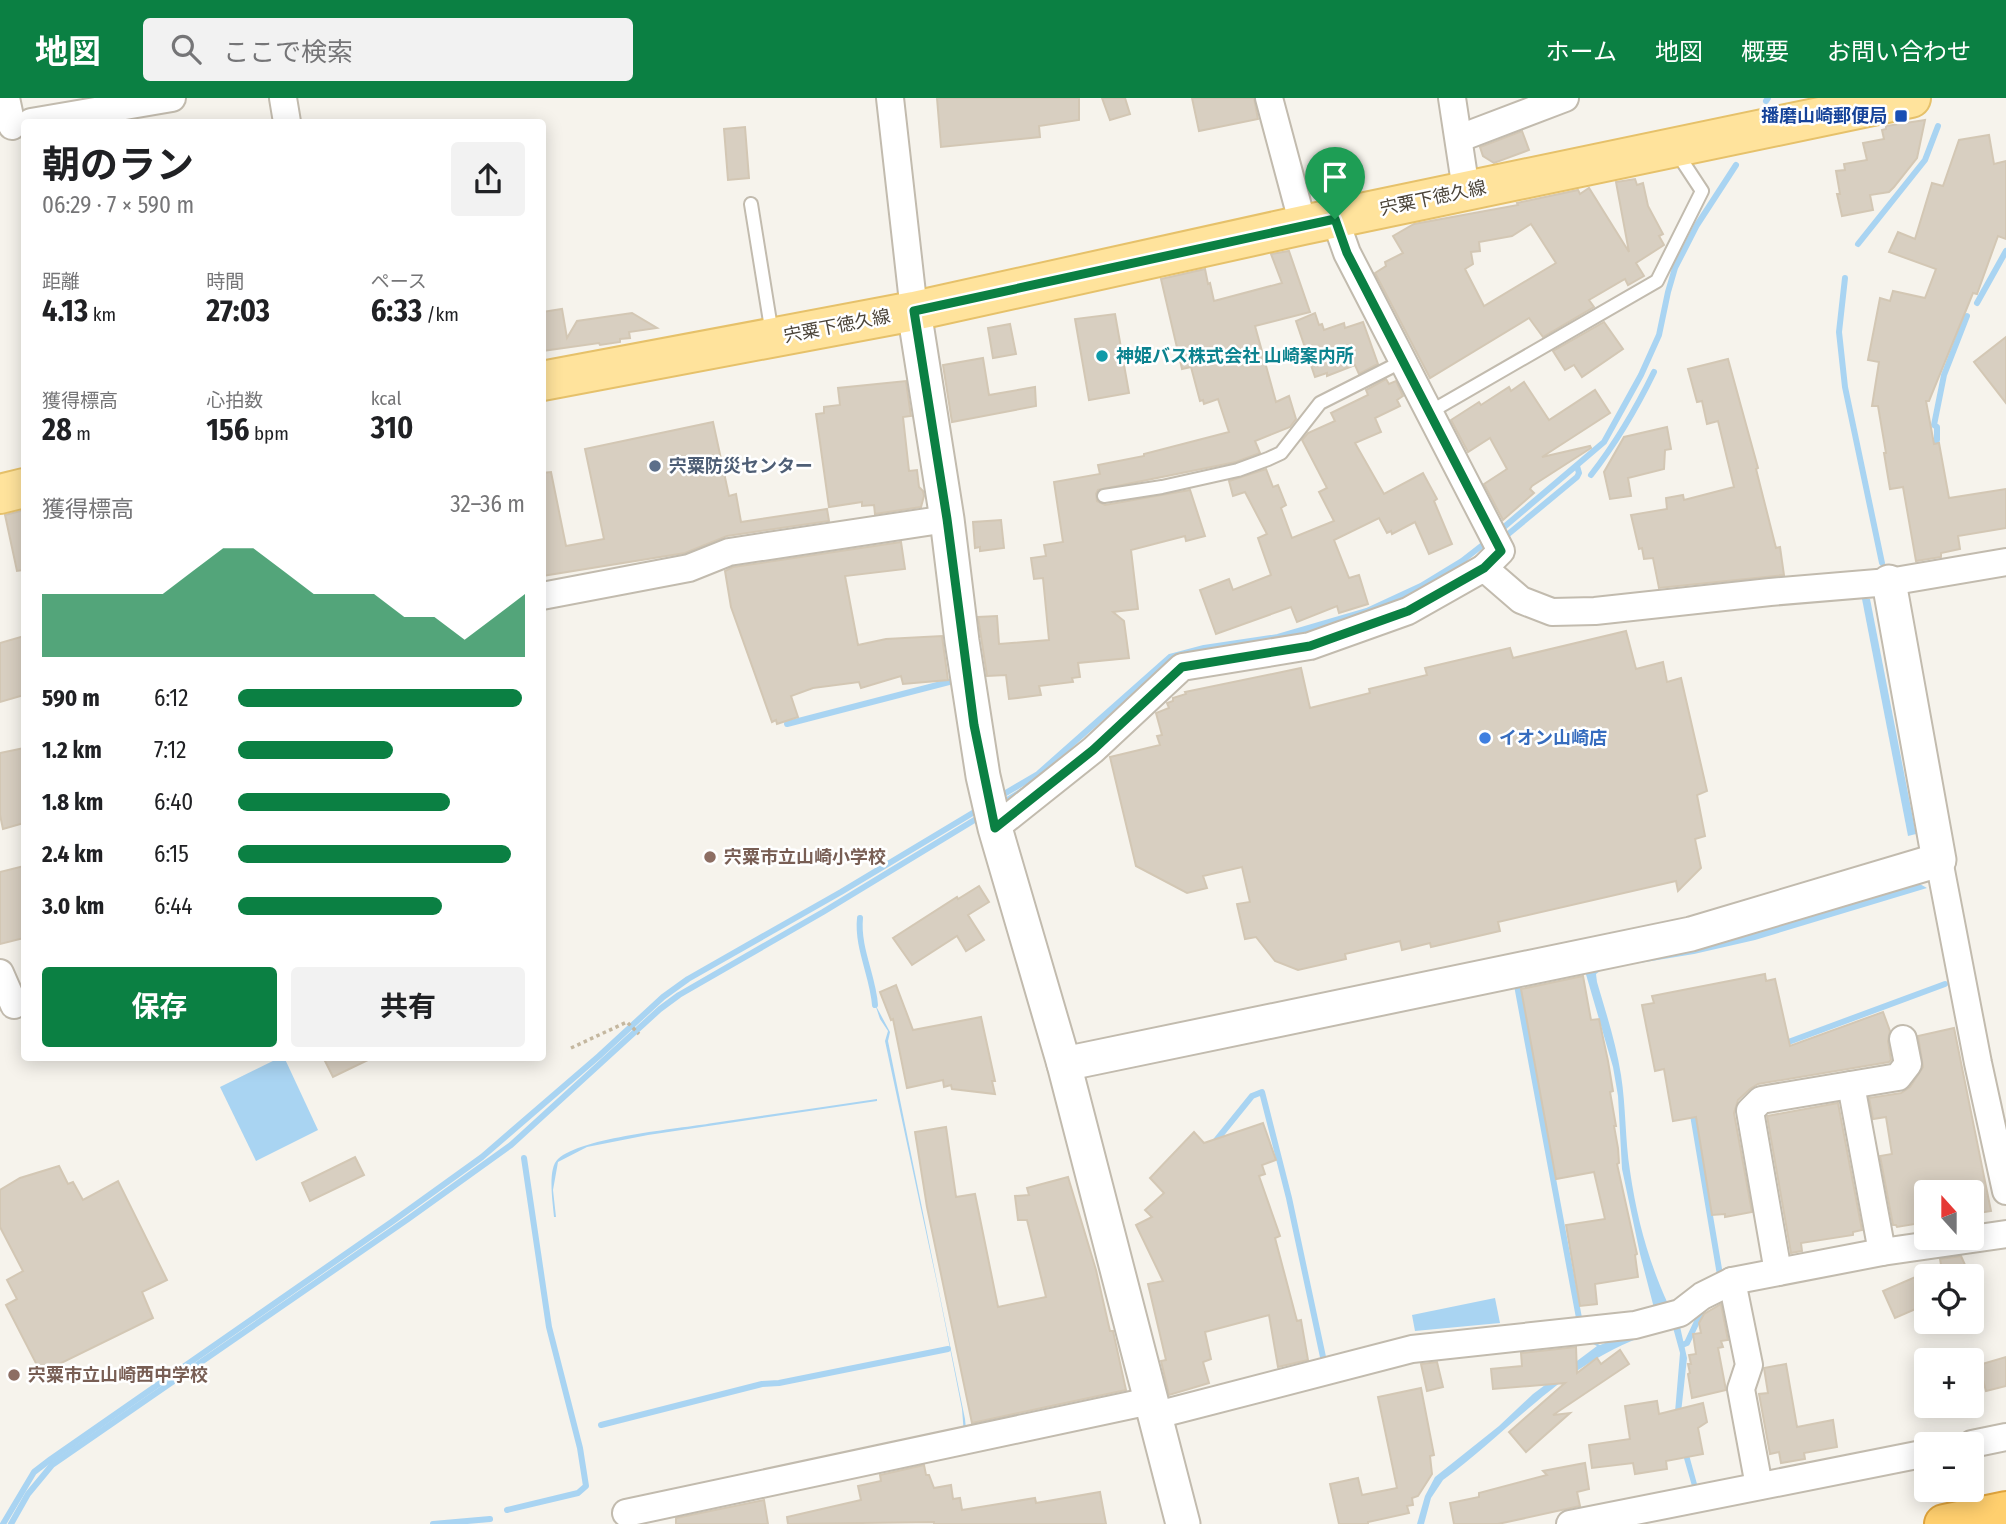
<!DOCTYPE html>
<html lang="ja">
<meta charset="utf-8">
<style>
:root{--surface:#fff;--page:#f2f2f2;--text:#202124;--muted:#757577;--accent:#0b8043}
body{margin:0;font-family:"Fira Sans Condensed","Noto Sans JP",sans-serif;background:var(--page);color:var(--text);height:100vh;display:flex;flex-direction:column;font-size:26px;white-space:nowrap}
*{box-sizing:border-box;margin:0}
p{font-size:23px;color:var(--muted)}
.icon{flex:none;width:38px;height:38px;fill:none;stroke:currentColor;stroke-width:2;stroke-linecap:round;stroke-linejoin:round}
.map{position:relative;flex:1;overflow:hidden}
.drawer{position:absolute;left:21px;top:21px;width:525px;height:942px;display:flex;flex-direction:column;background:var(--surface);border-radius:7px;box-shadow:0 4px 18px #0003}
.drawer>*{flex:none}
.needle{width:46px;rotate:339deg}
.tools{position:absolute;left:1914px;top:1082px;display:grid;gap:14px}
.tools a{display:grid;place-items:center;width:70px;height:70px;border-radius:7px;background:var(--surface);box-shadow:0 4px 18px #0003;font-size:35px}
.pin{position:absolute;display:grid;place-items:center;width:60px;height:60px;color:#fff;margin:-72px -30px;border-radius:50% 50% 50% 0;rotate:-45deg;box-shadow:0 0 7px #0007}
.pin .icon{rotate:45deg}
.round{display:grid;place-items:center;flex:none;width:74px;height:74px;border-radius:7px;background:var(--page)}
.headline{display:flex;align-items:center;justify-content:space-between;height:119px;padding:0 21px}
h1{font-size:38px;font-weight:700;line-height:52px}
.stats{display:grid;grid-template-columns:repeat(3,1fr);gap:10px;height:119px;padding:7px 21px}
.stats div{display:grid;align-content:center}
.stats b{font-size:30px;font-weight:700}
.stats small{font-size:19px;font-weight:400}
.stats p{font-size:19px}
.chart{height:196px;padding:14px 21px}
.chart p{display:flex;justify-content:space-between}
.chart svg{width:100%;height:126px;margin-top:7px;fill:var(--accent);opacity:.7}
.action{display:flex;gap:14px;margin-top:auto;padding:14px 21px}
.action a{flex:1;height:80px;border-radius:7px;background:var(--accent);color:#fff;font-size:28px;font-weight:700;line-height:80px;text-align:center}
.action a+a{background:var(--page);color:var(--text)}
ul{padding:0 21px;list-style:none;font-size:23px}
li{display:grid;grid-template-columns:112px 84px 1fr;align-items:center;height:52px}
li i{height:18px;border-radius:9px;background:var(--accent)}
header{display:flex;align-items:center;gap:42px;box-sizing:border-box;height:98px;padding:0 35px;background:var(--accent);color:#fff}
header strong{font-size:33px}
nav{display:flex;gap:38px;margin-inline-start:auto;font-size:24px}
.search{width:490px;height:63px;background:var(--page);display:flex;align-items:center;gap:18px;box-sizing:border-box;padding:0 24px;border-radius:7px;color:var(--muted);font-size:26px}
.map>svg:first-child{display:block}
</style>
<header>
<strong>地図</strong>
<div class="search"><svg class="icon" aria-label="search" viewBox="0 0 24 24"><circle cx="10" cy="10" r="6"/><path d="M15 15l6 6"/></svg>ここで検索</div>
<nav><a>ホーム</a><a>地図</a><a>概要</a><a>お問い合わせ</a></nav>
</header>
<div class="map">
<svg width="2006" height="1426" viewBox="0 0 2006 1426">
<rect width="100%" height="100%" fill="#f6f3ec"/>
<g fill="#a9d4f2">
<polygon points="1862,501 1870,501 1916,736 1908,738"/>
<path d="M1918 785 1927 790 1755 842 1694 856 1603 871 1596 876 1597 884C1606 915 1616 945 1621 977 1626 1009 1625 1041 1630 1073 1637 1121 1648 1162 1668 1206L1654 1210 1640 1156 1622 1071 1618 998 1613 969 1585 873 1729 841Z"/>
<polygon points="877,899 876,908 890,934 888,943 965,1321 966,1331 964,1336 962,1311 938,1190 885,943 888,933 880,921 873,900"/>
<polygon points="281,959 284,959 318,1032 256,1063 220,989"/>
<path d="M877 1001V1003L648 1037 587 1049 558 1064 553 1092 556 1119H554C553 1105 547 1071 558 1061 582 1039 678 1031 713 1025 767 1017 822 1009 877 1001Z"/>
<polygon points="1495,1200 1500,1225 1415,1233 1412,1217"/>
<polygon points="1679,1224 1687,1260 1680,1324 1697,1386 1692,1388 1674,1326 1680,1255 1672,1226"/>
<path d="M1634 1234 1639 1240C1555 1273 1512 1332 1443 1382L1431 1400 1424 1426H1417L1425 1398 1435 1379 1499 1328 1533 1296 1597 1248 1585 1242 1586 1241 1600 1247Z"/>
</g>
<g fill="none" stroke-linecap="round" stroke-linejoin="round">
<g stroke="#a9d4f2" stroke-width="6">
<polyline points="1766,3 1768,0"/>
<polyline points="1858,146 1925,62 1938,28"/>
<polyline points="1845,180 1839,234 1845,289 1882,465"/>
<polyline points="1977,205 2006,153"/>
<polyline points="1928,344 1937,342 1937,329 1934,327 1944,277 1967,218"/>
<path d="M1591 377C1616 345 1636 311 1654 274"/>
<polyline points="1497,435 1604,344 1641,277 1659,237 1668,194 1675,170 1697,127 1736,67"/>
<polyline points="1501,442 1577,379 1579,375 1577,368"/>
<polyline points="787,626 949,584"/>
<polyline points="999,699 1038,676 1170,559 1204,550 1278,539 1367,513 1421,488 1462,463 1489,442"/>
<polyline points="999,707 1022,693"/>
<path d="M860 820C857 850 873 878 875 907"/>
<polyline points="1516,882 1579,1220"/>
<polyline points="1783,946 1945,886"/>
<polyline points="1692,1011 1720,1177"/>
<polyline points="1214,1045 1252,998 1262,994 1289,1100 1323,1259"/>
<polyline points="1682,1247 1687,1245 1701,1215 1703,1207"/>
<polyline points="601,1327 762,1286 779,1285 948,1251"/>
<polyline points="507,1412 578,1395 586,1388 580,1350 549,1229 524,1060"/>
<polyline points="3,1426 34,1374 51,1361 393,1123 482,1059 599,958 663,899 688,881 841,794 981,710"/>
<polyline points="11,1426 28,1396 52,1367 408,1121 511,1047 660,911 679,897 823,814 981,718"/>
<polyline points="433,1426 490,1421"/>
</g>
</g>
<g fill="#d8cfc1" stroke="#d3c7b4" stroke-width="2" fill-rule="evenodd">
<polygon points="937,0 1079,0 1079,22 1039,28 1040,39 941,49"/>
<polygon points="1102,0 1125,0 1130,16 1110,22"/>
<polygon points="1192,0 1254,0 1258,21 1199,33"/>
<polygon points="1925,22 1917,60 1894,89 1889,94 1870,97 1873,112 1842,118 1837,96 1840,96 1836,73 1845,72 1844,66 1867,62 1863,45 1884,41 1882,32 1886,31 1886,28"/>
<polygon points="745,29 749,80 728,82 724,31"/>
<polygon points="1522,33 1529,52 1494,65 1483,58 1480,49"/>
<polygon points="1989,37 1994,66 2006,63 2006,141 1998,138 1977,196 1973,195 1929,303 1926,303 1934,346 1939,345 1949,400 2006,391 2006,430 1958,438 1960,451 1941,455 1941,459 1916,463 1903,389 1890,391 1884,355 1886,355 1878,308 1872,308 1879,264 1868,262 1880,200 1890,203 1893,193 1925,200 1936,171 1889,154 1898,134 1915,141 1932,85 1943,88 1959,42"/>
<path d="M1635 81 1637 87 1643 85 1648 108 1663 136 1659 138 1664 147 1636 165 1644 178 1628 187 1625 181 1589 202 1594 209 1543 239 1529 220 1430 280 1375 175 1386 168 1385 164 1403 155 1393 138 1414 126 1518 107 1517 105 1578 92 1580 96 1589 90 1629 154 1616 84ZM1531 126 1556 165 1484 208 1465 171 1473 166 1471 154 1480 153 1479 144 1512 138Z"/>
<polygon points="1289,153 1310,214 1255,228 1276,304 1289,298 1296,321 1290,329 1255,343 1260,355 1236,364 1098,392 1096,396 1097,403 1105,407 1190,392 1205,438 1186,443 1185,438 1131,452 1138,511 1113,514 1124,523 1129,560 1078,565 1080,579 1072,580 1073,584 1039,588 1041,597 1009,601 1006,577 987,578 978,519 997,518 999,546 1049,542 1043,480 1034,481 1031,460 1046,458 1044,447 1063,444 1054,384 1100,376 1098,367 1144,358 1144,356 1229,334 1218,301 1204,306 1203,302 1200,303 1191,269 1182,271 1161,181 1205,171 1208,186 1210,185 1214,203 1282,185 1271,156"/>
<polygon points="562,211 567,240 577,223 632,215 657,230 629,234 630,240 620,241 620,244 600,247 599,245 542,253 542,214"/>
<polygon points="1315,215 1319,227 1322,226 1324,232 1344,225 1345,230 1363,224 1378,266 1359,276 1355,267 1327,278 1327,275 1315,279 1296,223"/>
<polygon points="1115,216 1129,295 1089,302 1075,221"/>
<polygon points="1604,224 1623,251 1582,279 1574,267 1565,272 1553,253"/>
<polygon points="1010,226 1016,256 993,260 988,230"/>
<polygon points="2006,239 2006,305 1974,264"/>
<polygon points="983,260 989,297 1035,289 1036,308 952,324 943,267"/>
<polygon points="1728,261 1758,370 1756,371 1776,450 1780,449 1784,477 1659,490 1653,460 1644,461 1642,450 1639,451 1631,417 1667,411 1666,400 1683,397 1684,402 1734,389 1718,323 1707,326 1702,303 1697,304 1688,271"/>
<polygon points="1386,281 1389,286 1396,283 1403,298 1397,302 1400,308 1375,320 1381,334 1355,345 1384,396 1423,375 1437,401 1434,403 1452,446 1429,456 1415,424 1392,436 1391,433 1387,435 1379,420 1334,442 1349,480 1359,477 1368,506 1339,515 1337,508 1297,524 1291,509 1216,536 1200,492 1229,481 1233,492 1271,477 1258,440 1267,436 1245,394 1233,398 1229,383 1266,371 1273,389 1278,387 1286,407 1281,410 1292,440 1334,423 1319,394 1327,390 1302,342 1308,335 1335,323 1331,315 1368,297 1366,292"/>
<polygon points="906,283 911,318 903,319 909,373 917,372 919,389 923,393 924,398 921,409 875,416 874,407 862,408 862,404 829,409 816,316 824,315 824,309 840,307 838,290"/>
<polygon points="1524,284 1549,322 1595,292 1610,315 1542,359 1590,348 1591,350 1532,388 1530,391 1534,395 1503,422 1484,386 1507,371 1490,340 1468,354 1451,322 1479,304 1481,307 1509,289 1511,293"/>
<polygon points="713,324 729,398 736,396 741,424 827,411 829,423 727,438 685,455 542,478 542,375 551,374 566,448 604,441 585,351"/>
<polygon points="1667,329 1671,351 1665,352 1664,371 1628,380 1631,398 1610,401 1604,374 1624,339"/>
<polygon points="24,412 24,472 17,473 5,417"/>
<polygon points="1001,422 1004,450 980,453 980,449 975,450 973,424"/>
<polygon points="901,444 905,471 845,478 858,547 886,541 942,538 948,582 903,586 901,578 861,590 859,584 813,590 791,598 798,619 777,626 776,622 772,624 731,509 725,473 733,469"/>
<polygon points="1626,533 1636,571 1663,564 1667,584 1681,580 1707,693 1697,697 1705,738 1695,741 1701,770 1678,793 1676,783 1498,824 1500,833 1431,849 1430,845 1402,852 1400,843 1345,856 1346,861 1298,872 1275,863 1256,839 1245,841 1237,806 1250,804 1242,769 1203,778 1207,790 1187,795 1136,768 1110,659 1160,647 1157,638 1162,637 1156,615 1169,610 1167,605 1173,603 1173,600 1186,596 1185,594 1301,570 1310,610 1370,595 1369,591 1427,577 1425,570 1510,550 1513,560"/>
<polygon points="24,538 24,597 0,604 0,545"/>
<polygon points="24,650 24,725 3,731 0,717 0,655"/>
<polygon points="24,768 24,840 0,846 0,774"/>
<polygon points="979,788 989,804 968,817 984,842 966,853 957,838 912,867 893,840 957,799 958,801"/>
<polygon points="1765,876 1766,883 1775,881 1790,948 1883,914 1890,933 1888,943 1891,962 1889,964 1758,986 1750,991 1738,1002 1734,1015 1752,1114 1725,1119 1725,1116 1712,1117 1696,1019 1673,1023 1664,971 1655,973 1642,907 1654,905 1652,898"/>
<polygon points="1583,878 1591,922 1599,921 1608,963 1613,993 1610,994 1616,1028 1614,1028 1618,1050 1619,1065 1617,1066 1637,1156 1635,1157 1638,1179 1595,1186 1597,1206 1580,1208 1566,1127 1605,1121 1594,1074 1556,1081 1521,891"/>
<polygon points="896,887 913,932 981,919 995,983 992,983 995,996 952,991 951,987 944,989 943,982 907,990 893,921 891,922 880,894"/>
<polygon points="1954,930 1991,1113 1972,1116 1972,1094 1927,1094 1927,1124 1897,1129 1896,1127 1893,1127 1880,1058 1892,1056 1886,1019 1873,1021 1869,1000 1901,995 1910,989 1923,969 1918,938"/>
<polygon points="323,959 374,959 333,979"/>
<polygon points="1838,1005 1862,1132 1853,1134 1853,1137 1801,1145 1802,1153 1791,1155 1767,1018"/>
<polygon points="1263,1025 1276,1062 1262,1067 1265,1076 1259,1078 1280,1138 1275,1140 1297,1223 1301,1222 1308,1262 1278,1269 1269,1217 1205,1234 1211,1261 1203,1264 1209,1285 1169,1297 1161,1263 1166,1262 1148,1186 1163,1183 1136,1127 1152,1119 1145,1112 1164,1095 1150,1080 1194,1034 1204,1045"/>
<polygon points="946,1029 956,1099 975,1096 998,1209 1046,1199 1027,1122 1018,1122 1015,1098 1029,1097 1027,1090 1068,1079 1096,1172 1110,1233 1113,1233 1126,1292 972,1325 927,1109 915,1034"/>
<polygon points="355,1059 364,1077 310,1103 302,1085"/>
<polygon points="59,1068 68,1086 73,1084 83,1102 118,1083 167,1182 142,1194 153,1220 41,1275 6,1207 17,1201 7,1182 23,1173 0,1129 0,1092 20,1080"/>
<polygon points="1961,1158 1970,1178 1943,1178 1940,1161"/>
<polygon points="1927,1174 1927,1206 1895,1220 1883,1193"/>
<polygon points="1721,1206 1728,1242 1721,1243 1723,1249 1718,1250 1726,1292 1692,1300 1688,1276 1690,1275 1688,1266 1691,1266 1689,1257 1696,1256 1693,1236 1701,1235 1699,1225 1704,1216"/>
<polygon points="1576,1249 1577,1275 1597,1260 1601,1266 1620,1252 1629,1266 1553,1317 1570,1315 1526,1354 1509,1334 1565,1285 1493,1291 1491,1271 1522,1268 1521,1255"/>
<polygon points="2006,1259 2006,1288 1986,1293 1979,1267"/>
<polygon points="1437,1264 1443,1289 1427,1293 1421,1266"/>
<polygon points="1786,1266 1797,1329 1833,1322 1837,1349 1804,1355 1805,1361 1781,1365 1779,1354 1770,1356 1759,1296 1768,1295 1764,1270"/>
<polygon points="1421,1290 1434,1357 1430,1358 1432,1376 1418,1398 1412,1400 1413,1407 1407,1408 1409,1415 1368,1424 1368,1426 1339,1426 1330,1386 1358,1380 1362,1397 1397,1390 1378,1299"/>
<polygon points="1657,1303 1659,1316 1703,1305 1707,1324 1698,1330 1703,1356 1666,1363 1667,1371 1635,1376 1633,1365 1592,1370 1589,1347 1630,1341 1625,1308"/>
<polygon points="1585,1365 1589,1391 1577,1394 1580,1408 1498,1426 1454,1426 1450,1405 1479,1399 1479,1395 1547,1377 1543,1373"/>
<polygon points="924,1367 926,1377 929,1377 934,1390 951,1387 953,1401 960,1400 962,1412 1035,1400 1036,1405 1100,1394 1106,1426 934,1426 934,1424 788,1426 787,1419 861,1402 858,1388 881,1383 880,1377"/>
<polygon points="764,1402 768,1426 676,1426 676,1420"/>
</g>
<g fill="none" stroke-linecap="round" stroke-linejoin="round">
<defs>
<g id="service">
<polyline points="751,106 772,236"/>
<polyline points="1430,314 1657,183 1702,93 1677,55"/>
<polyline points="1104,398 1162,389 1238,372 1268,361 1281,355 1320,305 1403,263"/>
</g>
<g id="minor">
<polyline points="6,0 12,28"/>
<polyline points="283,0 287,24"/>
<polyline points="890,0 914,213"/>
<polyline points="1269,0 1303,127"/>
<polyline points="1452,0 1466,92"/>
<polyline points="31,24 172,0"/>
<polyline points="1460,40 1565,0"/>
<polyline points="1335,121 1347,155 1501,453 1484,470"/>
<polyline points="542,498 689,470 729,454 947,421"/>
<polyline points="995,730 1093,652 1182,569 1310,548 1408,513 1484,470 1521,502 1552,514 1595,513 1770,494 1889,484 2006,464"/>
<polyline points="1939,762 1978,965 2006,1093"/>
<polyline points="0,875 14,907"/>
<polyline points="1851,987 1882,1154"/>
<polyline points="1778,1174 1750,1013 1761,1002 1898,979 1908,966 1903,941"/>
<polyline points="1732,1183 1749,1267 1741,1291 1759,1388"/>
<polyline points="1153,1318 1412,1251 1635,1227 1680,1215 1702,1198 1732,1183 1882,1154 2006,1136"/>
<polyline points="1972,1346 2006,1339"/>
<polyline points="626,1415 1150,1303"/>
<polyline points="1570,1426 1927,1355"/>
</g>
<g id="tertiary">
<polyline points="914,213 947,421 962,543 983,678 995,730 1064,966 1183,1426"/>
<polyline points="1064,966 1691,836 1939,762 1889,484"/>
</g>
<g id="primary">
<polyline points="542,283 914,213 1303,127 1911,0"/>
<polyline points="0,396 24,390"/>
</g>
<polyline id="motorway" points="1944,1426 2006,1413"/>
</defs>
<use href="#service" stroke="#c2bbae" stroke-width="16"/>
<use href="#minor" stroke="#c2bbae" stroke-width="30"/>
<use href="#tertiary" stroke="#c2bbae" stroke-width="37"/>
<use href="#primary" stroke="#e6c16a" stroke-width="42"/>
<use href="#motorway" stroke="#e0a43c" stroke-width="42"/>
<polyline stroke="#c4b79f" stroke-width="3.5" stroke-dasharray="3.5 3.5" stroke-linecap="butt" points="571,950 627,924 639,936"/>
<use href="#service" stroke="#fff" stroke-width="12"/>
<use href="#minor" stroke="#fff" stroke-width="26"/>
<use href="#tertiary" stroke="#fff" stroke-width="33"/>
<use href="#primary" stroke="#ffe39c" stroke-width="38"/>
<use href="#motorway" stroke="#ffcf6e" stroke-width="38"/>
</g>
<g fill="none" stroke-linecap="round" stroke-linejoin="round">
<defs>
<polygon id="route" points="1335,121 1347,155 1501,453 1484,470 1408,513 1310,548 1182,569 1093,652 995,730 974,627 947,421 914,213"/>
</defs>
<use href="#route" stroke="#fff" stroke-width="14"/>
<use href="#route" stroke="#0b8043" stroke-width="9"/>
</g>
<rect fill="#1a4fb4" stroke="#fff" stroke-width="2.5" x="1894" y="11" width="14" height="14" rx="3.5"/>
<circle fill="#0f9aa8" stroke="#fff" stroke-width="2.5" cx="1102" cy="258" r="7"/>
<circle fill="#5c6f8a" stroke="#fff" stroke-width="2.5" cx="655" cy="368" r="7"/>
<circle fill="#3f7fe0" stroke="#fff" stroke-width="2.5" cx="1485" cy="640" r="7"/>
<g fill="#8d6e63" stroke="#fff" stroke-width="2.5">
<circle cx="710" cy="759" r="7"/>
<circle cx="14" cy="1277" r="7"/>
</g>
<g text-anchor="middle" stroke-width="5" stroke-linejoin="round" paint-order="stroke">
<g font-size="18" font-weight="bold" fill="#164399" stroke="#fff" text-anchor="end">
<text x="1887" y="24">播磨山崎郵便局</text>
</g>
<g font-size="18" fill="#4b4439" stroke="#fff">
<text transform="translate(1433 100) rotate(-12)" y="6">宍粟下徳久線</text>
<text transform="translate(837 228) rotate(-11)" y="6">宍粟下徳久線</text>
</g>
<g font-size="18" font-weight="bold" fill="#0d838f" stroke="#fff" text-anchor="start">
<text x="1116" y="264">神姫バス株式会社 山崎案内所</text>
</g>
<g font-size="18" font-weight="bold" fill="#4e5e75" stroke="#fff" text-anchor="start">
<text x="669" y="374">宍粟防災センター</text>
</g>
<g font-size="18" font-weight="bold" fill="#366cbe" stroke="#fff" text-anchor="start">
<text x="1499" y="646">イオン山崎店</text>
</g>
<g font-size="18" font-weight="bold" fill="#785e54" stroke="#fff" text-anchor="start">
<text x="724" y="765">宍粟市立山崎小学校</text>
<text x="28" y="1283">宍粟市立山崎西中学校</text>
</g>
</g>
</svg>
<div class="tools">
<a><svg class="needle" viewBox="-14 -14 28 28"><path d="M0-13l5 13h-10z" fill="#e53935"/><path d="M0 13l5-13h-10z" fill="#757577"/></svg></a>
<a><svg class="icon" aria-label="locate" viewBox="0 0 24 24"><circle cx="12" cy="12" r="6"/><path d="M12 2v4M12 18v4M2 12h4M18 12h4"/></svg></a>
<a>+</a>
<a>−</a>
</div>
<div class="pin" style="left:1335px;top:121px;background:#1e9e55"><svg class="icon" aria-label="arrive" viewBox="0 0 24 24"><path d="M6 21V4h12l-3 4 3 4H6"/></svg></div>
<section class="drawer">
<div class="headline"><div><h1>朝のラン</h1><p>06:29 · 7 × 590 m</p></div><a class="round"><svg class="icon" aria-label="share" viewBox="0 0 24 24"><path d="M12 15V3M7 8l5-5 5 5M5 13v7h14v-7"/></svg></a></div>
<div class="stats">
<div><p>距離</p><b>4.13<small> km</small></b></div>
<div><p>時間</p><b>27:03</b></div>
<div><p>ペース</p><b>6:33<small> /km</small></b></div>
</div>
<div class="stats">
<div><p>獲得標高</p><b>28<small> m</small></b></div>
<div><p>心拍数</p><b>156<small> bpm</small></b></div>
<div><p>kcal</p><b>310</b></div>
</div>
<div class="chart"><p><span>獲得標高</span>32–36 m</p>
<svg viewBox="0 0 160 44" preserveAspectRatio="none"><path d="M0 44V22L10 22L20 22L30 22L40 22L50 14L60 6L70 6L80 14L90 22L100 22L110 22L120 30L130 30L140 38L150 30L160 22V44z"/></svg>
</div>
<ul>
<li><b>590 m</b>6:12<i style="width:99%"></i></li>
<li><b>1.2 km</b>7:12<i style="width:54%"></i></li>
<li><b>1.8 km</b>6:40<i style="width:74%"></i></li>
<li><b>2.4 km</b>6:15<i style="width:95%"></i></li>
<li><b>3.0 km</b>6:44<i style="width:71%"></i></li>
</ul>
<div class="action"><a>保存</a><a>共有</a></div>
</section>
</div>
